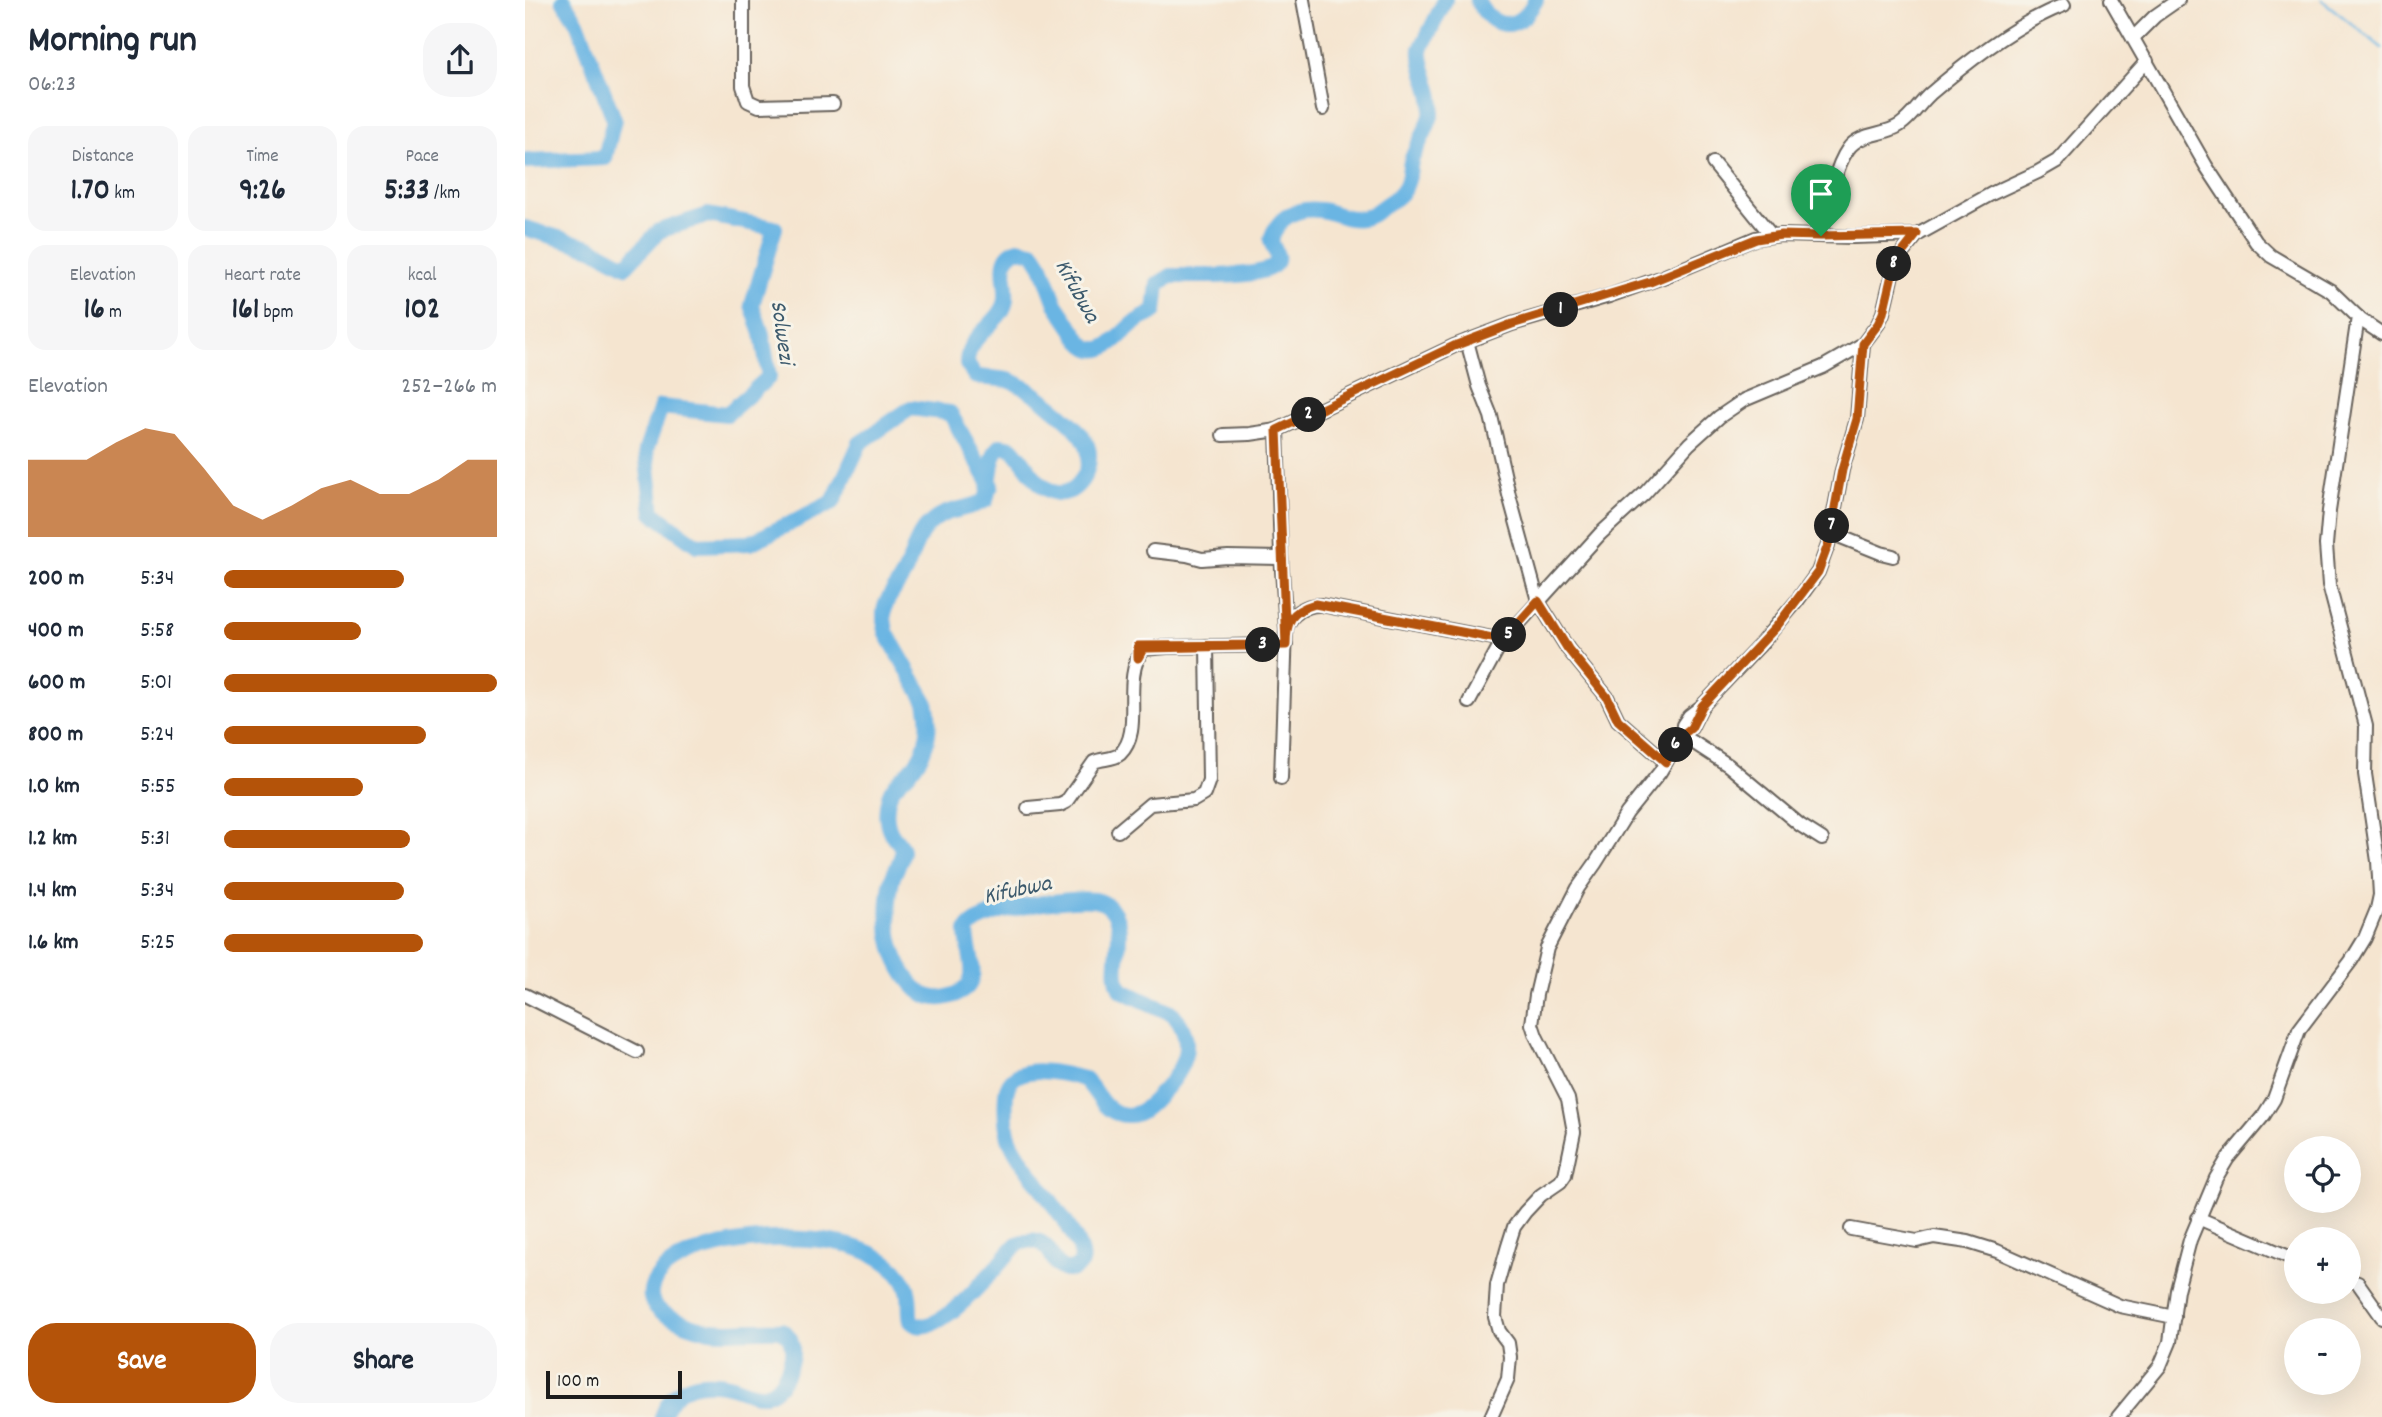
<!DOCTYPE html>
<meta charset="utf-8">
<style>
:root{--surface:#fff;--page:#f6f6f7;--text:#1f2937;--muted:#747a83;--accent:#b45309}
body{margin:0;font-family:Dekko,sans-serif;background:var(--page);color:var(--text);height:100vh;display:flex;flex-direction:column;font-size:26px;white-space:nowrap}
*{box-sizing:border-box;margin:0}
p{font-size:23px;color:var(--muted)}
.icon{flex:none;width:38px;height:38px;fill:none;stroke:currentColor;stroke-width:2;stroke-linecap:round;stroke-linejoin:round}
.map{position:relative;flex:1;overflow:hidden}
.details{display:flex;flex-direction:column;background:var(--surface);width:525px}
.details>*{flex:none}
.controls{position:absolute;left:1759px;top:1136px;display:grid;gap:14px}
.controls a{display:grid;place-items:center;width:77px;height:77px;border-radius:50%;background:var(--surface);box-shadow:0 7px 28px #0002;font-size:35px}
.scale{position:absolute;left:21px;bottom:18px;width:136px;box-sizing:border-box;padding-left:7px;border:4px solid #1c1c1c;border-top:0;font-size:19px;line-height:24px;white-space:nowrap;color:#1c1c1c;-webkit-text-stroke:5px #f7f3e8;paint-order:stroke}
.pin{position:absolute;display:grid;place-items:center;width:60px;height:60px;color:#fff;margin:-72px -30px;border-radius:50% 50% 50% 0;rotate:-45deg;box-shadow:0 0 7px #0007}
.pin .icon{rotate:45deg}
.km{position:absolute;width:35px;height:35px;margin:-18px;border-radius:50%;background:#222;color:#fff;font-size:19px;line-height:35px;text-align:center}
.round{display:grid;place-items:center;flex:none;width:74px;height:74px;border-radius:28px;background:var(--page)}
.headline{display:flex;align-items:center;justify-content:space-between;height:119px;padding:0 28px}
h1{font-size:38px;font-weight:800;line-height:52px}
.figures{display:grid;grid-template-columns:repeat(3,1fr);gap:10px;height:119px;padding:7px 28px}
.figures div{display:grid;align-content:center;border-radius:18px;background:var(--page);text-align:center}
.figures b{font-size:30px;font-weight:800}
.figures small{font-size:19px;font-weight:400}
.figures p{font-size:19px}
.chart{height:196px;padding:14px 28px}
.chart p{display:flex;justify-content:space-between}
.chart svg{width:100%;height:126px;margin-top:7px;fill:var(--accent);opacity:.7}
.action{display:flex;gap:14px;margin-top:auto;padding:14px 28px}
.action a{flex:1;height:80px;border-radius:28px;background:var(--accent);color:#fff;font-size:28px;font-weight:800;line-height:80px;text-align:center}
.action a+a{background:var(--page);color:var(--text)}
ul{padding:0 28px;list-style:none;font-size:23px}
li{display:grid;grid-template-columns:112px 84px 1fr;align-items:center;height:52px}
li i{height:18px;border-radius:9px;background:var(--accent)}
main{display:flex;flex:1;min-height:0}
.map>svg:first-child{display:block}
</style>
<main>
<section class="details">
<div class="headline"><div><h1>Morning run</h1><p>06:23</p></div><a class="round"><svg class="icon" aria-label="share" viewBox="0 0 24 24"><path d="M12 15V3M7 8l5-5 5 5M5 13v7h14v-7"/></svg></a></div>
<div class="figures">
<div><p>Distance</p><b>1.70<small> km</small></b></div>
<div><p>Time</p><b>9:26</b></div>
<div><p>Pace</p><b>5:33<small> /km</small></b></div>
</div>
<div class="figures">
<div><p>Elevation</p><b>16<small> m</small></b></div>
<div><p>Heart rate</p><b>161<small> bpm</small></b></div>
<div><p>kcal</p><b>102</b></div>
</div>
<div class="chart"><p><span>Elevation</span>252–266 m</p>
<svg viewBox="0 0 160 44" preserveAspectRatio="none"><path d="M0 44V17L10 17L20 17L30 11L40 6L50 8L60 20L70 33L80 38L90 33L100 27L110 24L120 29L130 29L140 24L150 17L160 17V44z"/></svg>
</div>
<ul>
<li><b>200 m</b>5:34<i style="width:66%"></i></li>
<li><b>400 m</b>5:58<i style="width:50%"></i></li>
<li><b>600 m</b>5:01<i style="width:100%"></i></li>
<li><b>800 m</b>5:24<i style="width:74%"></i></li>
<li><b>1.0 km</b>5:55<i style="width:51%"></i></li>
<li><b>1.2 km</b>5:31<i style="width:68%"></i></li>
<li><b>1.4 km</b>5:34<i style="width:66%"></i></li>
<li><b>1.6 km</b>5:25<i style="width:73%"></i></li>
</ul>
<div class="action"><a>Save</a><a>Share</a></div>
</section>
<div class="map">
<svg width="1857" height="1417" viewBox="0 0 1857 1417">
<rect width="100%" height="100%" fill="#f7f3e8"/>
<filter id="ink" filterUnits="userSpaceOnUse"><feTurbulence type="fractalNoise" baseFrequency=".0143" numOctaves="2"/><feDisplacementMap in="SourceGraphic" scale="14" xChannelSelector="R" yChannelSelector="G"/><feConvolveMatrix kernelMatrix="1 2 1 2 8 2 1 2 1" color-interpolation-filters="sRGB"/></filter>
<filter id="wash" filterUnits="userSpaceOnUse"><feTurbulence type="fractalNoise" baseFrequency=".00686" numOctaves="4" result="noise"/><feDisplacementMap in="SourceGraphic" scale="28" xChannelSelector="R" yChannelSelector="G"/><feGaussianBlur stdDeviation="1.57" result="paint"/><feColorMatrix in="noise" values="0 0 0 0 0 0 0 0 0 0 0 0 0 0 0 0 0 1.4 0 .05"/><feComposite in="paint" operator="in"/></filter>
<g filter="url(#wash)">
<rect width="100%" height="100%" fill="#f5e5d0"/>
<g fill="none" stroke-linecap="round" stroke-linejoin="round">
<polyline stroke="#6ab5e3" stroke-width="2.5" points="1797,0 1857,48"/>
<g stroke="#6ab5e3" stroke-width="16">
<path d="M952 0C969 32 993 32 1011 0"/>
<polyline points="0,161 80,158 89,119 52,22 38,0"/>
<polyline points="0,228 67,248 101,266 134,231 183,215 250,228 227,305 237,334 244,377 202,414 136,407 121,450 128,513 172,545 225,543 308,502 335,443 386,408 425,413 466,486"/>
<path d="M137 1417C148 1384 176 1378 207 1386 218 1389 227 1395 239 1394 258 1391 271 1359 266 1342 265 1336 260 1333 256 1330 228 1328 198 1335 171 1327 159 1323 142 1317 133 1309 115 1293 134 1271 149 1262 200 1233 350 1221 381 1285 387 1296 383 1309 386 1321 411 1346 475 1261 492 1244 501 1241 510 1238 518 1244 529 1251 529 1275 548 1269 552 1268 554 1265 556 1262 564 1239 492 1165 484 1137 480 1124 480 1109 481 1094 485 1059 536 1073 559 1079 571 1089 576 1108 592 1113 611 1120 622 1108 634 1095 657 1072 674 1044 648 1014L596 990C583 967 604 932 587 910 583 905 576 901 569 900 546 897 451 909 442 931 442 957 463 987 423 997 412 1000 401 997 393 990 363 962 359 918 367 880 369 871 378 860 377 850 376 844 373 842 369 837 360 826 360 809 364 796 367 786 377 779 384 772 403 752 407 728 401 702L362 634C352 598 369 597 381 570 391 547 391 531 415 516 429 508 447 509 461 500 466 485 464 456 475 446L487 448C500 461 510 485 528 492 549 499 565 474 564 455 564 447 559 437 553 431 541 416 501 385 483 380 472 378 461 379 450 376L442 364C442 334 473 326 480 304 486 286 468 258 493 249L508 252 517 266 531 304 556 341C576 364 595 334 611 322 617 317 624 316 630 311L633 284 646 276C665 275 744 281 752 261 754 254 747 247 746 240 752 217 772 207 795 210 810 212 823 221 837 218 846 217 853 210 860 205 868 200 876 195 880 187 886 178 883 166 888 156 894 142 904 127 907 112 911 91 894 70 896 49L920 0"/>
</g>
</g>
</g>
<g filter="url(#ink)">
<g fill="none" stroke-linecap="round" stroke-linejoin="round">
<defs>
<g id="minor">
<polyline points="218,0 218,86 223,101 234,106 308,104"/>
<polyline points="778,0 798,109"/>
<polyline points="1586,0 1681,166 1731,242 1746,256 1806,291 1836,320 1857,334"/>
<polyline points="1608,38 1630,16 1653,0"/>
<polyline points="1188,163 1247,236"/>
<path d="M1296 236C1301 213 1309 168 1323 149 1335 132 1359 136 1375 125 1387 117 1394 104 1405 94 1441 63 1494 22 1539 5"/>
<polyline points="942,341 954,386 966,416 984,495 1013,601 1043,649 1082,697 1093,720 1141,762"/>
<polyline points="752,430 756,555 761,629"/>
<polyline points="698,435 725,434 752,430 929,346 987,324 1084,296 1138,277 1231,238 1256,235 1328,237 1392,235"/>
<polyline points="1306,533 1356,553 1368,556"/>
<polyline points="628,551 662,555 677,559 703,557 756,558"/>
<polyline points="944,702 976,643 1075,534 1120,493 1164,444 1194,417 1219,400 1298,367 1338,344 1353,324 1358,313 1370,262 1392,235 1468,193 1513,172 1532,161 1622,61"/>
<polyline points="1157,735 1158,725 1164,716 1177,706 1234,646 1272,601 1293,572 1303,545 1317,470 1332,419 1338,344"/>
<polyline points="1157,735 1203,765 1275,825 1297,839"/>
<path d="M756 778 761 629C765 614 781 604 796 605L978 640"/>
<path d="M503 808 535 805 541 802 569 762C577 758 588 760 595 754 620 730 595 680 618 649L642 647 761 645"/>
<polyline points="593,831 625,804 669,800 679,794 684,780 682,646"/>
<polyline points="0,995 112,1052"/>
<polyline points="1673,1218 1771,1260"/>
<polyline points="1326,1229 1392,1241 1409,1237 1443,1242 1472,1251 1595,1306 1649,1317"/>
<polyline points="1824,1280 1833,1283 1857,1317"/>
<polyline points="966,1417 983,1379 985,1357 983,1343 974,1331 970,1317 972,1285 983,1246 989,1227 1000,1212 1016,1195 1035,1182 1040,1175 1049,1132 1043,1099 1011,1036 1007,1024 1011,995 1022,948 1053,888 1070,864 1102,813 1135,772 1157,735 1166,728 1177,706"/>
<polyline points="1593,1417 1635,1366 1645,1342 1652,1290 1665,1240 1691,1178 1703,1158 1739,1115 1749,1099 1774,1030 1826,961 1840,938 1852,909 1855,895 1853,861 1840,774 1841,726 1804,585 1801,545 1804,511 1833,317"/>
</g>
</defs>
<use href="#minor" stroke="#68625b" stroke-width="16"/>
<use href="#minor" stroke="#fff" stroke-width="12"/>
</g>
</g>
<g fill="none" stroke-linecap="round" stroke-linejoin="round" filter="url(#ink)">
<defs>
<path id="route" d="M1296 236 1256 235 1231 239 1125 282 987 324 929 346 752 430 761 645 622 648 618 649 613 658V646L761 645C761 621 766 611 790 604L978 640 1013 601 1043 649 1082 697 1093 720 1141 762 1157 735 1166 728 1177 706 1252 626 1293 572 1303 545 1317 470 1332 419 1338 344 1353 324 1358 313 1370 262 1392 234 1296 236"/>
</defs>
<use href="#route" stroke="#fff" stroke-width="14"/>
<use href="#route" stroke="#b45309" stroke-width="9"/>
</g>
<g text-anchor="middle" stroke-width="6" stroke-linejoin="round" paint-order="stroke">
<g font-size="23" font-style="italic" fill="#3b596c" stroke="#f7f3e8">
<text transform="translate(554 290) rotate(61)" y="8">Kifubwa</text>
<text transform="translate(259 332) rotate(82)" y="8">Solwezi</text>
<text transform="translate(492 888) rotate(-12)" y="8">Kifubwa</text>
</g>
</g>
</svg>
<div class="controls">
<a><svg class="icon" aria-label="locate" viewBox="0 0 24 24"><circle cx="12" cy="12" r="6"/><path d="M12 2v4M12 18v4M2 12h4M18 12h4"/></svg></a>
<a>+</a>
<a>−</a>
</div>
<div class="scale">100 m</div>
<div class="pin" style="left:1296px;top:236px;background:#1e9e55"><svg class="icon" aria-label="arrive" viewBox="0 0 24 24"><path d="M6 21V4h12l-3 4 3 4H6"/></svg></div>
<b class="km" style="left:1036px;top:310px">1</b>
<b class="km" style="left:784px;top:415px">2</b>
<b class="km" style="left:738px;top:645px">3</b>
<b class="km" style="left:984px;top:635px">5</b>
<b class="km" style="left:1151px;top:745px">6</b>
<b class="km" style="left:1307px;top:526px">7</b>
<b class="km" style="left:1369px;top:264px">8</b>
</div>
</main>
